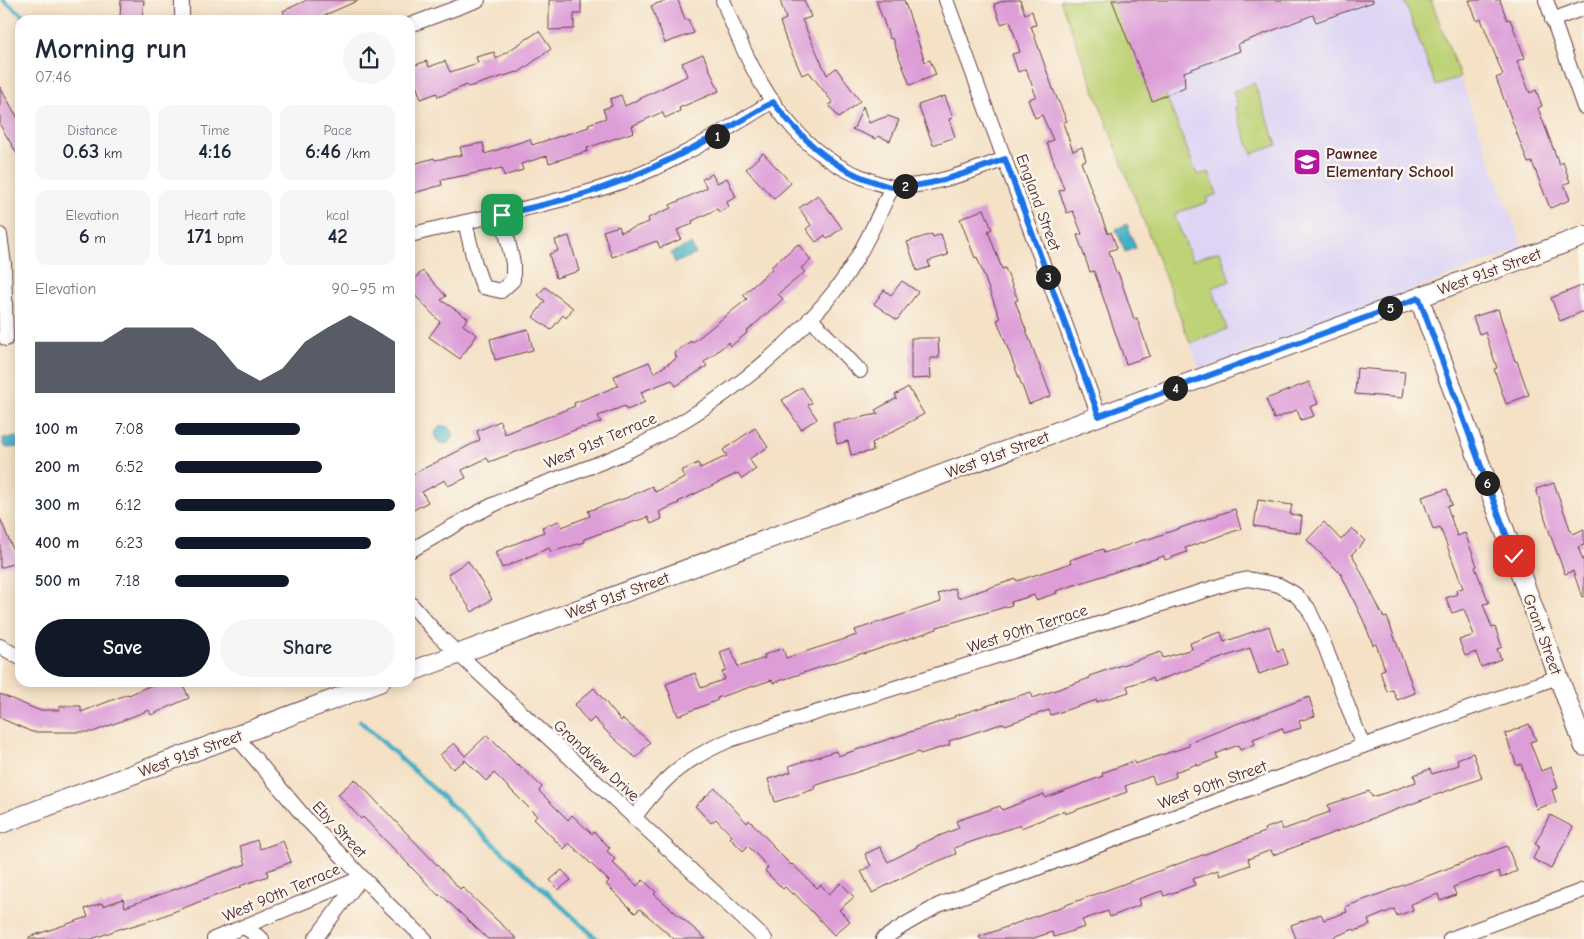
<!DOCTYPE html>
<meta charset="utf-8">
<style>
:root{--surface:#fff;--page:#f6f6f7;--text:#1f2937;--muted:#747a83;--accent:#111827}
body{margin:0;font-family:"Comic Neue",sans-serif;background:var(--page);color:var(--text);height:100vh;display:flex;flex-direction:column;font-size:19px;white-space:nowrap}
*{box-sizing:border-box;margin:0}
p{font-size:16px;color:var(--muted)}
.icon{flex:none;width:28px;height:28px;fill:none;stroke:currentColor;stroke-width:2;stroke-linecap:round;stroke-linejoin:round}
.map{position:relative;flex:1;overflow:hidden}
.sheet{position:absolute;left:15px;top:15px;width:400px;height:672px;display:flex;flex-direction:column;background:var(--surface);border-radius:15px;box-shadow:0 2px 12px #0003}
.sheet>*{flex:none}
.pin{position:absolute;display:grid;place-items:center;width:42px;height:42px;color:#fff;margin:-21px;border-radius:10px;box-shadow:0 2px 8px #0006}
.km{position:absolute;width:25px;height:25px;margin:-12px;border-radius:50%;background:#222;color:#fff;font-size:14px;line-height:25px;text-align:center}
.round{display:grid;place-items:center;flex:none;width:52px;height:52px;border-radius:26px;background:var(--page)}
.overview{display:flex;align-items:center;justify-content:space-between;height:85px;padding:0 20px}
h1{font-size:28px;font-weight:600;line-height:38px}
.figures{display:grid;grid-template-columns:repeat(3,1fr);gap:8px;height:85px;padding:5px 20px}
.figures div{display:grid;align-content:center;border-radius:12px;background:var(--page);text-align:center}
.figures b{font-size:21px;font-weight:600}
.figures small{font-size:14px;font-weight:400}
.figures p{font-size:14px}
.chart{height:140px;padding:10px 20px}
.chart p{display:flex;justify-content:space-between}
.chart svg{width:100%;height:90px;margin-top:5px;fill:var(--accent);opacity:.7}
.button{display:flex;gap:10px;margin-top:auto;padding:10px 20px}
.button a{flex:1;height:58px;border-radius:30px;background:var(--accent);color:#fff;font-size:20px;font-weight:600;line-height:58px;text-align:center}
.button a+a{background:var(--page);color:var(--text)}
ul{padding:0 20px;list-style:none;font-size:16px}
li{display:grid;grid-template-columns:80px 60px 1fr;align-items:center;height:38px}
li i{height:12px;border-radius:6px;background:var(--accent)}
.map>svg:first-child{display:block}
</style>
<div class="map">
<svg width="1584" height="939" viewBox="0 0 1584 939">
<rect width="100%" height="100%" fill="#fbf7ec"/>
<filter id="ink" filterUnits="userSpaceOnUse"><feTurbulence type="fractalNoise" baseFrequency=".02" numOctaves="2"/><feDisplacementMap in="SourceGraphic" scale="10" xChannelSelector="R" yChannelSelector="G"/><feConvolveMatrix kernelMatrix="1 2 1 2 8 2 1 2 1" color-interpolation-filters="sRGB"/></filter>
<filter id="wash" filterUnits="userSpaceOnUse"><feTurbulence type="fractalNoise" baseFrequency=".0096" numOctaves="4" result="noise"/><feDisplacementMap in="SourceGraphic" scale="20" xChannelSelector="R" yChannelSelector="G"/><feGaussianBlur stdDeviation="1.12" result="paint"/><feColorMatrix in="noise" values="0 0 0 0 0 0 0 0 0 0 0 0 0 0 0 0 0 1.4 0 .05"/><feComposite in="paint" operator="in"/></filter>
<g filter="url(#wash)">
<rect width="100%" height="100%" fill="#f4e1c6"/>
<polygon fill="#ded5f5" points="1060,0 1431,0 1523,248 1200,370"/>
<g fill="#bed276" stroke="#847850">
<polygon points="1060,0 1166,0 1160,79 1197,175 1209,172 1217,194 1207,198 1208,202 1174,214 1192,260 1220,251 1230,281 1212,288 1227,329 1190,343"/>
<polygon points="1404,0 1431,0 1460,77 1436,86"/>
<polygon points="1254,83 1277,145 1252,154 1235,107 1238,106 1233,91"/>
</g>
<g fill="#45afc4" stroke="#486778">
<polygon points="1127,224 1136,248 1125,252 1116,229"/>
<polygon points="691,244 696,254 675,263 671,253"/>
<circle cx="444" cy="435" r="9"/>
<polygon points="20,437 20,447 7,448 3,445 3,438"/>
</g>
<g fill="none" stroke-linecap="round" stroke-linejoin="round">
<g stroke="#45afc4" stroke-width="4.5">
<polyline points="3,0 29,20"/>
<polyline points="360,721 597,939"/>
</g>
</g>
<g id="blocks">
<g fill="#dd9ed8">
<polygon points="121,0 144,0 142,18 120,17"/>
<polygon points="307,0 359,0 314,20 287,20 283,11"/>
<polygon points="549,0 581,0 581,14 574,14 574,29 549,30"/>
<polygon points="667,0 678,0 685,20 688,19 694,33 665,43 651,6"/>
<polygon points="780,0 804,0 811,17 802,20 827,75 836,68 860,101 839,118 829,105 833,103 809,72 802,75 786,40 780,22 786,19"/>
<polygon points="876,0 904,0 925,62 930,60 936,75 910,85 892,38 890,39"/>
<polygon points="1007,0 1020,0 1025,14 1032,11 1036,25 1031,26 1053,89 1067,121 1063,123 1073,151 1082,147 1086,160 1081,162 1108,234 1111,232 1117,248 1109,251 1116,273 1118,272 1134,319 1137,318 1150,356 1126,364 1094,271 1090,272 1077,235 1082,234 1073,211 1067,213 1059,191 1064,189 1047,143 1053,140 1042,115 1035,118 1028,100 1036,96 1026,69 1018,72 1012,54 1020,52 1010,21 1001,24 994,4"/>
<polygon points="1112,0 1373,0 1373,2 1316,22 1313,15 1238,44 1240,51 1184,72 1185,87 1152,101"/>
<polygon points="1469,0 1500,0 1507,20 1510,19 1525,58 1517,61 1530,93 1536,90 1542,106 1538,108 1559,164 1563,162 1570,182 1564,184 1570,200 1550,208 1532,162 1528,163 1514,126 1496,78 1503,75 1481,19 1477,21"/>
<polygon points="539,31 551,49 518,73 517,72 468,87 467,85 438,97 437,93 421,99 410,67 427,61 429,67 445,61 450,72 478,63 476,57 494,52 496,59"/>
<polygon points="703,54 719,91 679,108 680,111 665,118 662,112 632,126 634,132 587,148 588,151 549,163 547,156 521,164 523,170 504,176 502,168 441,180 442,185 410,194 410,165 434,158 435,160 462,155 460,147 483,143 485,154 530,139 532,145 589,127 588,124 606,118 603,109 612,106 610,99 621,95 625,106 687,76 682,63"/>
<polygon points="0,87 20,122 20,159 0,125"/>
<polygon points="945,96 953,118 949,119 955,137 933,145 918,105"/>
<polygon points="863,106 869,123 888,116 899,120 890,141 878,136 876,139 852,129 854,128"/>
<polygon points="763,153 791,183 774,199 746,169"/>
<polygon points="712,174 717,183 727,178 736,197 727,202 729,207 719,212 717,209 692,221 693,224 677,230 681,239 660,248 657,241 612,257 603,231 619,226 621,232 649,222 648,218 671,208 670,205 707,188 702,179"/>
<polygon points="818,195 842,228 827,239 825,235 816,242 806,229 811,225 799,208"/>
<polygon points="984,209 992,229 988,231 1002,269 1005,268 1018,300 1015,301 1051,396 1029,404 997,320 1000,319 977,257 975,258 960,219"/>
<polygon points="932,234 933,237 941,234 948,255 928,261 930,267 917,271 907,242"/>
<polygon points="569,236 579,271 556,278 549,254 558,251 555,240"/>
<polygon points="798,244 811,260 801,268 805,272 778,294 783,299 746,332 747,333 731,346 729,342 704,362 707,366 676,386 672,380 641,392 645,402 627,410 625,406 598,416 601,422 584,428 583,427 489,462 487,458 462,470 466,478 448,486 445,480 422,492 428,502 410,512 410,470 413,474 480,440 477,431 500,421 505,434 575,406 574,403 618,386 614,376 649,362 654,373 677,358 674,353 691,341 692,343 747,299 743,295 772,269 771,267"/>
<polygon points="423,271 446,296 441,300 468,318 463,325 477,335 460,359 429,337 440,322 410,290 410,282"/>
<polygon points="902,281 918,292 897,320 874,304 884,290 891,295"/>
<polygon points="1584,285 1584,311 1560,321 1551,298"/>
<polygon points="545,287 573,308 566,318 563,315 551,330 533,317 545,301 538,295"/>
<polygon points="1498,309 1515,361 1517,361 1529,395 1506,404 1494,369 1497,368 1485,332 1479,334 1473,317"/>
<polygon points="528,329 533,350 495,360 490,339"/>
<polygon points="911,338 938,338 939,358 930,358 931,378 911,379"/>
<polygon points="1357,368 1405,372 1402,398 1355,394"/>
<polygon points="1309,382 1318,404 1310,407 1314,416 1301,420 1297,410 1274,419 1266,399"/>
<polygon points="802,387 812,403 808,405 817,419 801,429 782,400"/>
<polygon points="908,387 924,414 872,443 873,451 851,455 848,441 837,444 833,423 878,414 875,410 897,398 895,395"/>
<polygon points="755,428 768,447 749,459 756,469 742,479 738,473 678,502 679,503 659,512 662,519 651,524 648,517 584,539 585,542 551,552 549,548 502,568 495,552 544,532 542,527 559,521 562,527 590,516 588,511 626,498 652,486 655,492 685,478 681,471 698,463 700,468 727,456 723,450"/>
<polygon points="1554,483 1570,529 1573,534 1584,529 1584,545 1578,547 1584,563 1584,596 1582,597 1573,571 1565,574 1551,537 1536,489"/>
<polygon points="1447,489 1452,505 1447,506 1457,536 1465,533 1477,566 1475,567 1489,603 1483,604 1492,628 1495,627 1502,647 1497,649 1501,659 1481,667 1476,652 1465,656 1459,640 1474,635 1464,609 1452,613 1446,598 1457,594 1456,590 1463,588 1440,527 1433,529 1422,497"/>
<polygon points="1258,500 1292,505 1290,514 1302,516 1300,533 1254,526"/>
<polygon points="1235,509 1241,529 1185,548 1187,552 1165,560 1164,556 1056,591 1057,593 1036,600 1034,595 1011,602 1012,605 937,627 937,629 864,654 863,653 773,683 772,680 717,698 718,700 678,716 666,684 695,673 701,688 725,679 722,672 726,670 720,652 731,648 738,667 765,658 764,655 783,648 786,658 857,635 855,630 941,602 938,594 955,588 958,598 1016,579 1017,581 1071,563 1070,560 1103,549 1104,553 1146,539 1146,540"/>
<polygon points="0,518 18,562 0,568"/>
<polygon points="1324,522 1341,540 1352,528 1365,541 1352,554 1384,618 1387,617 1415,693 1397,700 1393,690 1387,692 1380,671 1385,669 1376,644 1373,645 1364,622 1341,574 1307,540"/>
<polygon points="468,561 492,599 472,612 448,574"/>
<polygon points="1269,626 1277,651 1283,649 1288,664 1259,674 1250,648 1153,682 1152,678 1127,686 1129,692 1097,702 1097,700 1051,715 1049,710 1005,725 1004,723 949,741 950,745 920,754 919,752 814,786 815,789 775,802 768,779 791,772 789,766 836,751 838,756 955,717 954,716 1031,692 1033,698 1090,678 1089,676 1161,652 1163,658 1192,649 1190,643 1221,632 1224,642"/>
<polygon points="158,682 182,682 189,698 151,715 149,710 93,732 32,732 0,718 0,694 38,710 60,710 60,706 81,706 81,712 128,694 129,695"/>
<polygon points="594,688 621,721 623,719 650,742 636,758 608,733 594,718 589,723 574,705"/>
<polygon points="1309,697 1315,716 1299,721 1301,728 1284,733 1282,728 1253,739 1255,744 1240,750 1238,745 1216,754 1218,758 1198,766 1197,764 1175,772 1176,777 1155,784 1152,776 1125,786 1127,792 1065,814 1064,811 1021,828 1020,825 954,848 956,854 919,869 872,893 861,871 871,866 865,854 880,847 888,862 917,847 917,845 959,828 956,821 1000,806 1002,810 1044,794 1045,798 1103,776 1102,773 1134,761 1135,764 1189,746 1189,743 1231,726"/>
<polygon points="1529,724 1536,740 1530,742 1541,771 1551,767 1558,788 1552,790 1556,802 1536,809 1521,764 1517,766 1505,734"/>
<polygon points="487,735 517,765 518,764 542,787 539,791 568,820 572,815 592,834 594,832 610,848 607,851 615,859 612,862 637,886 643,880 656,892 654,894 706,939 674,939 640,909 635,913 606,884 609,881 569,843 564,849 534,819 537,816 494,773 486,781 465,760 453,769 440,755 454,743 465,756"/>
<polygon points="1473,753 1482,778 1273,855 1271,850 1248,859 1250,865 1220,876 1218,870 1193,879 1195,885 1164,896 1162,891 1138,899 1140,905 1110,917 1108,911 1082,920 1085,927 1054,937 1052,932 1031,939 980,939 979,937 1265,832 1264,829 1280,823 1282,830 1310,820 1310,819 1330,812 1328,805 1369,791 1372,797 1388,792 1416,782 1414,775 1430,769 1432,774 1459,765 1457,759"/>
<polygon points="355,779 460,889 462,887 517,939 488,939 440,894 439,896 363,817 361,819 338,794"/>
<polygon points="715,788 747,823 749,820 773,845 772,846 791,865 792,864 817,888 821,885 829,894 841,883 854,897 839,910 850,921 834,935 794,893 793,895 785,887 783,889 765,871 768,867 748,846 743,851 730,838 732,836 716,819 711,823 695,806"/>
<polygon points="1550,815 1573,827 1551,869 1533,859 1539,846 1535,844"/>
<polygon points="257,840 260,849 283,841 291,862 267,871 268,876 240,886 241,887 209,898 155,919 122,929 122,928 92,939 29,939 29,937 88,917 85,909 102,903 103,906 123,899 125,907 246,864 240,846"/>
<polygon points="1507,846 1517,871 1501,878 1499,871 1481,878 1480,877 1453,887 1456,895 1440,901 1438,894 1411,904 1413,910 1397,916 1394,909 1368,920 1370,925 1355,931 1354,929 1329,939 1296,939 1291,925 1321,914 1324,920 1347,912 1345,907"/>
<polygon points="562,870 571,880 558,890 550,880"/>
</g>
</g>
</g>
<g filter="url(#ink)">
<use href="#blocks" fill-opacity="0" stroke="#643c42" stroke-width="1"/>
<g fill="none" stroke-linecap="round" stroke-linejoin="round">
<defs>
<g id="street">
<polyline points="182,0 182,20"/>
<path d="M723 0C749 70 788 149 862 177 872 181 885 187 895 187 934 186 969 172 1005 159"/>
<polyline points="946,0 1099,416"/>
<polyline points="1546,0 1584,107"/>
<polyline points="1552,20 1584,8"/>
<polyline points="410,25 478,0"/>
<polyline points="465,222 475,264 483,287 501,291 513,280 513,263 502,215"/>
<polyline points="0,235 4,264 6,339"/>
<path d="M410 235C473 219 537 208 599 189 662 171 718 135 773 101"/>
<polyline points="810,318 860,371"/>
<path d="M410 551C437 535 465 519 493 505 536 484 582 472 626 452 707 413 789 353 843 280 863 251 877 219 892 187"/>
<polyline points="410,603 438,635 765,939"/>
<polyline points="0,646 20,658"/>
<polyline points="236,736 307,820 391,907 425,939"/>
<path d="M634 818C665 776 683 760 732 739L1229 583 1248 579 1279 585 1295 594 1308 608 1321 636 1363 746"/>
<polyline points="244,927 262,939"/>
<polyline points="214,939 361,878"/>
<polyline points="315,939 361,878"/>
<polyline points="883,939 906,924 939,905 1363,746 1558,677"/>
<polyline points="1450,939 1584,890"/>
</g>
<g id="secondary">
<polyline points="1419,298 1584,746"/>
<polyline points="410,672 1584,236"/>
<polyline points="0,824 380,682"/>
</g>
</defs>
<use href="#street" stroke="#643c42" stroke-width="16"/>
<use href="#secondary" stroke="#643c42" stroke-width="21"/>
<use href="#street" stroke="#fff" stroke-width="14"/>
<use href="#secondary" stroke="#fff" stroke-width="19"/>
</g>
</g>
<g fill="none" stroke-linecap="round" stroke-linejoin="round" filter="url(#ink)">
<defs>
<path id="route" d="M502 215C535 206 570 200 602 188 663 167 718 135 773 102 800 136 829 167 872 181 879 183 887 187 894 187 933 187 969 172 1005 159L1099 416 1419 298 1514 556"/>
</defs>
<use href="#route" stroke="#fff" stroke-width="10"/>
<use href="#route" stroke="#1a73e8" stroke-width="6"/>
</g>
<defs>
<symbol id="school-square" viewBox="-11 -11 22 22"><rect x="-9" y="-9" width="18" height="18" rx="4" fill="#b5179e" stroke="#fbf7ec"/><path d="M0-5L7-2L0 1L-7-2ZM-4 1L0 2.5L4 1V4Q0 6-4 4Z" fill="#fff"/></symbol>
</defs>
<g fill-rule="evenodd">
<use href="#school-square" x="1291" y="146" width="32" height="32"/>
</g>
<g text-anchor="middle" stroke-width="5" stroke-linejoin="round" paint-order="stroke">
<g font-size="16" font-weight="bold" fill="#4a1f2b" stroke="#fbf7ec" text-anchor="start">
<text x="1326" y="159">Pawnee<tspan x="1326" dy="18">Elementary School</tspan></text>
</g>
<g font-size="16" fill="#4a1f2b" stroke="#fbf7ec">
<text transform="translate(1039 202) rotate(70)" y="6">England Street</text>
<text transform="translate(1489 271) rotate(-20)" y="6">West 91st Street</text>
<text transform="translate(600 440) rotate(-23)" y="6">West 91st Terrace</text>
<text transform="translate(997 454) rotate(-20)" y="6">West 91st Street</text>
<text transform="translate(617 595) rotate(-20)" y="6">West 91st Street</text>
<text transform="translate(1027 628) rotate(-18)" y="6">West 90th Terrace</text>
<text transform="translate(1543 634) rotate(70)" y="6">Grant Street</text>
<text transform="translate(190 753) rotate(-20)" y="6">West 91st Street</text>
<text transform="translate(597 760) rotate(43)" y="6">Grandview Drive</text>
<text transform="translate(1212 784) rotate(-20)" y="6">West 90th Street</text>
<text transform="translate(340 829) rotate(47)" y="6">Eby Street</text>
<text transform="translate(281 892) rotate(-23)" y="6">West 90th Terrace</text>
</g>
</g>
</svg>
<div class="pin" style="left:502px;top:215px;background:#1e9e55"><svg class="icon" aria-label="arrive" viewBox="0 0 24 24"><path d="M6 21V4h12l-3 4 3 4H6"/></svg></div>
<div class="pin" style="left:1514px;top:556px;background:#d93025"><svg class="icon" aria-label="check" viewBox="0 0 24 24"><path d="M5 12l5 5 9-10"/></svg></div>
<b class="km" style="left:717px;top:136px">1</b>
<b class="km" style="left:905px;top:186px">2</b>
<b class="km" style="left:1048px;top:277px">3</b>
<b class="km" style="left:1175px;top:388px">4</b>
<b class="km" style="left:1390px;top:308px">5</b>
<b class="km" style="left:1487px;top:483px">6</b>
<section class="sheet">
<div class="overview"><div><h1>Morning run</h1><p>07:46</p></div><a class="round"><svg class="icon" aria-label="share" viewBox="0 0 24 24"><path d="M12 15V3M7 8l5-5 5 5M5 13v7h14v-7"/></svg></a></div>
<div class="figures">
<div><p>Distance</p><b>0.63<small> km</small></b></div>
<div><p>Time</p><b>4:16</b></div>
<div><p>Pace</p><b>6:46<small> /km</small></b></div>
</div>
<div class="figures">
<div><p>Elevation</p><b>6<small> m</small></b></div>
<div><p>Heart rate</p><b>171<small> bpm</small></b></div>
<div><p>kcal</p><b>42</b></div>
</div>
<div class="chart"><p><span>Elevation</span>90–95 m</p>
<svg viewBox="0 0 160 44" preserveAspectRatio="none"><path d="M0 44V19L10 19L20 19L30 19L40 12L50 12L60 12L70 12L80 19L90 32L100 38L110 32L120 19L130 12L140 6L150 12L160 19V44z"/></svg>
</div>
<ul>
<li><b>100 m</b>7:08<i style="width:57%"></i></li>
<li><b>200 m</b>6:52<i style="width:67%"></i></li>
<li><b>300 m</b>6:12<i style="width:100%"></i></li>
<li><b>400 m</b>6:23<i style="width:89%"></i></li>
<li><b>500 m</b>7:18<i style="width:52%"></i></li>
</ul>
<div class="button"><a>Save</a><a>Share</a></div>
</section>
</div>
